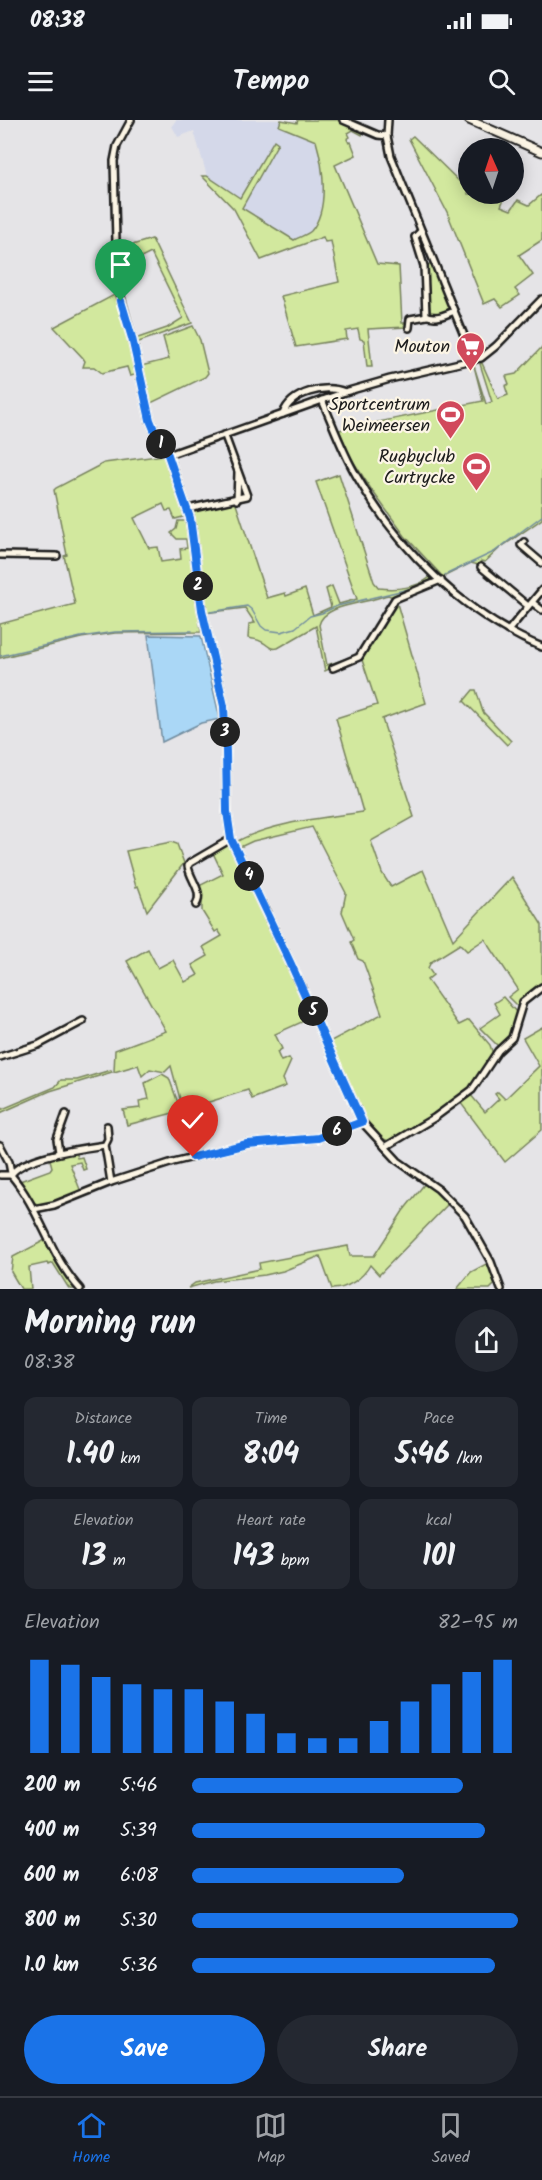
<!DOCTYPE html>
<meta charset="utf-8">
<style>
:root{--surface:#171b24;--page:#242831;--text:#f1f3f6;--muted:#9ea1a6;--line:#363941;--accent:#1a73e8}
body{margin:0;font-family:Kalam,sans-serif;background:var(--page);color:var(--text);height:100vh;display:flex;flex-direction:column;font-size:22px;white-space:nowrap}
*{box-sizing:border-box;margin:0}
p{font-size:20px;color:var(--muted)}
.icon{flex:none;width:33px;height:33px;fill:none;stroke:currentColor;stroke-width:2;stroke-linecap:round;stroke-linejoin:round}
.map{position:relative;height:1169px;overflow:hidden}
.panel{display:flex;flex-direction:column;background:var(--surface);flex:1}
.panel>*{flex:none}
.needle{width:39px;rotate:357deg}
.tools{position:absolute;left:458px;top:18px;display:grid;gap:12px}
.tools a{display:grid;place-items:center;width:66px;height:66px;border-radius:50%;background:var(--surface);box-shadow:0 3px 15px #0003;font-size:30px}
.pin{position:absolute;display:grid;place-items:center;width:51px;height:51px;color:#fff;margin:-62px -26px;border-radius:50% 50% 50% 0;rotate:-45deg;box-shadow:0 0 6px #0007}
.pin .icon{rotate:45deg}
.km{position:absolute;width:30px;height:30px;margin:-15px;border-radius:50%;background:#222;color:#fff;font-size:16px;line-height:30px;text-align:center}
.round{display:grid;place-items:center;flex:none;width:63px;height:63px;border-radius:32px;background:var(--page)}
.overview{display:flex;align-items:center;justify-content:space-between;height:102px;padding:0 24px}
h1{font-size:33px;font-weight:700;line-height:45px}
.metrics{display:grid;grid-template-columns:repeat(3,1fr);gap:9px;height:102px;padding:6px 24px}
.metrics div{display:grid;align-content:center;border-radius:12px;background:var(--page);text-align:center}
.metrics b{font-size:30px;font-weight:700}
.metrics small{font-size:16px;font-weight:400}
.metrics p{font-size:16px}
.chart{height:168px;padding:12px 24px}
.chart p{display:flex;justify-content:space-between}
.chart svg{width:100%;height:108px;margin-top:6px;stroke:var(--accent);stroke-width:6}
.primary-button{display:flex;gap:12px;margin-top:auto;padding:12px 24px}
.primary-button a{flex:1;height:69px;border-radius:36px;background:var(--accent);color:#fff;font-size:24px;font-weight:700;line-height:69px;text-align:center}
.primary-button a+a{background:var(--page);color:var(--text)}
ul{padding:0 24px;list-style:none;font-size:20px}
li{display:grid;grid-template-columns:96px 72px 1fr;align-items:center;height:45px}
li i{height:15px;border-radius:8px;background:var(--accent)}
.status{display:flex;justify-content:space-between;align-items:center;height:42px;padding:0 30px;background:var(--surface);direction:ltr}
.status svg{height:16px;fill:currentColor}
header{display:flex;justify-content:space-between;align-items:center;height:78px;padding:0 24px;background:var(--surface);font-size:27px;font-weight:700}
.tab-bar{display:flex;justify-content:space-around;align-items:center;height:84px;border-top:2px solid var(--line);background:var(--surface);font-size:16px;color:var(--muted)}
.tab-bar a{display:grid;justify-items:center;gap:3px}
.tab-bar .current{color:var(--accent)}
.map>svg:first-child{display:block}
</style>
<div class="status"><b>08:38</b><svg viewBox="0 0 49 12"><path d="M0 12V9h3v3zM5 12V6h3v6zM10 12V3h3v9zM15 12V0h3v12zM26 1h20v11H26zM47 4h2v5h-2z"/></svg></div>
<header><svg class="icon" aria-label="menu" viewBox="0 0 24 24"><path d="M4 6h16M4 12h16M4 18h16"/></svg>Tempo<svg class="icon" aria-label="search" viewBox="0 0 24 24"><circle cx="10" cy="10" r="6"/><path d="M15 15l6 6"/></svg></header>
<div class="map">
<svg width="542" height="1169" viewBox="0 0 542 1169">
<rect width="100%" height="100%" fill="#e5e4e7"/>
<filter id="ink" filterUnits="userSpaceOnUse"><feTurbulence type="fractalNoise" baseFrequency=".0167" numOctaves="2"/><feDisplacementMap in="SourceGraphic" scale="12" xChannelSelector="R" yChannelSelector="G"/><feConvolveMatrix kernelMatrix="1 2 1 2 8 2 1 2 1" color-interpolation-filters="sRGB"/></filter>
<g filter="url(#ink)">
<polygon fill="#d4d8e9" points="176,0 281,0 279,6 316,21 321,39 324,68 319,96 311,111 294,120 242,88 278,23 274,20 240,79 207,56 194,11 178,17 172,6"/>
<g fill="#d2e89e" stroke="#77825d" stroke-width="1.5">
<path d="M281 0 297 3 298 0H338L363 12 362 15 353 10 348 13 350 17 347 19 349 23 351 22 356 35 335 45 377 144 399 146 402 203H407V207L368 209 372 247H367L364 220 360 219 358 209 346 211 347 219 296 227 281 176 339 162 331 121 325 122 323 117 261 140 234 89 202 56H207L240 78 274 20 278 23 242 88 294 120C299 117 307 115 311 111 330 89 323 45 316 21L279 6Z"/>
<polygon points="413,16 467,69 468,68 468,74 506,74 501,86 511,90 518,80 529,85 541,75 542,77 542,120 519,135 533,155 515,169 520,175 502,187 495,179 484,184 447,92 409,19"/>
<polygon points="152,119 192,203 136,223 135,219 167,208 183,198 151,133 129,144 132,151 118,155 119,129"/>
<path d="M430 144C437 151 443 176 450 187V189L443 193 430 192 427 148Z"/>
<polygon points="116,174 139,254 130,256 127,247 102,253 94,247 83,247 85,241 83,238 54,207"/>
<polygon points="193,206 200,220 208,253 205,257 149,284 141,246 169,239 163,217"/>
<polygon points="542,227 542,399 500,428 485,442 481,441 478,445 471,443 443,457 405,416 371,369 351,338 339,310 483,281 474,246 486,284 492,282 480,244 482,243 498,279 508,275 505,266 509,264 506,256 516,254"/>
<polygon points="165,335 187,396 175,399 171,390 166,391 163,384 134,398 149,428 158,427 161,442 181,439 180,429 187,428 186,419 177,419 171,413 176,409 178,401 188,401 201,512 115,513 81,518 0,538 0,504 75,484 64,436 67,435 54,370 56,368 104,343"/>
<path d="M339 354 374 462 379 468C396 470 417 468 430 457L432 460V462L393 477 388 475C383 476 379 478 374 479 358 484 323 486 319 505L327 545 357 535V536L325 551 316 506 278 528C269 530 269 525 262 522 258 519 252 519 248 518L249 504 255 503 245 488 205 493 191 392 233 383 236 384 267 478 285 473 286 476 305 469 313 495 331 487 326 469 332 466 339 484 357 479 316 362Z"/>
<path d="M396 480 426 583 382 599 414 697 371 721 382 753 391 767 423 750 453 820 512 757 542 805V863L531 870 517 886 508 877 518 869 485 819 467 831 460 824 431 842 428 848 433 855 427 860 459 905 469 900 490 925 493 934 467 971 435 995 392 1021C366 1023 339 944 329 922L382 894 363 841 358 839 351 822 354 820 342 792 346 773 312 707 253 721 238 728 236 722C272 702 323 698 363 692L336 598 377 585 361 537Z"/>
<polygon points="473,570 476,570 483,592 511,621 507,625 464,581"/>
<polygon points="171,722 177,724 184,743 147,791 138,766 136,767 126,731"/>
<polygon points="229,723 313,897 275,914 282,929 277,932 281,941 289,938 291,941 283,959 286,966 252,979 248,970 183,990 171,946 165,952 150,949 142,956 138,945 114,952 115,930 166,911 127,841 148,829 158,848 173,840 185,862 198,855 192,845 208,836 203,827 222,816 218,810 215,812 202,791 202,773 199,766 223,754 213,733"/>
<path d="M503 877 516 892C514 908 510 917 499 927L480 908 500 894 494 883Z"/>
<polygon points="542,907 542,1010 505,1042 460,982 470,974 485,992 499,979 495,974 498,972 505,979 539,946 523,918"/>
<polygon points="111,950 112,952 50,971 0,993 0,990 55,967 61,960 77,960"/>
<polygon points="162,954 169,958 181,991 127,1005 123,990 140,988 139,981 149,979 145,963"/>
<path d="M75 1031 77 1038 82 1037 86 1049 83 1050 80 1042 70 1044 81 1072C72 1076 42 1090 34 1082 28 1077 24 1068 20 1061L50 1050 52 1047 49 1036Z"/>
<path d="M426 1062 450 1082 379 1155 370 1145C363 1158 347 1169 332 1169L320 1136 283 1151 265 1155 214 1161 188 1168 195 1163 260 1149 259 1143 348 1126 350 1136H374L403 1091Z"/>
<polygon points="47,1119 79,1169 70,1169 68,1167 53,1143 49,1145 47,1143 29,1147 31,1169 21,1169 11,1152 13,1137"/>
<polygon points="488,1143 490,1143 497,1162 490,1169 457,1169 471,1152"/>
</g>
<polygon fill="#aad7f6" stroke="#718c9f" stroke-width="1.5" points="148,515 201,516 220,599 201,603 162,622"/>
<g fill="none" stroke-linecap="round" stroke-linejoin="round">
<g stroke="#718c9f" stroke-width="1.5">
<polyline points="445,455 494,432 542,396"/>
<polyline points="424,464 430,461"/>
<polyline points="210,492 247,486 252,490 261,506 266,510 281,512 295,508 310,496 322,493 337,486 417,467"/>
<polyline points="0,536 81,517 115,512 192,511"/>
</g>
<defs>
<g id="street">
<polyline points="131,0 117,26 114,41 117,162 132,218 150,300 155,312 168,335 190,398 202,490 224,586 226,632 227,692 231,719 290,842 362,1002 398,1041 438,1069 465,1096 491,1142 501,1169"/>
<polyline points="343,0 378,15 387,16"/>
<polyline points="388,0 387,16 391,36 474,240"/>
<path d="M421 111 415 117 424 146 426 195C435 200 445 195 454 191"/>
<polyline points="409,208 410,199 427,196"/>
<path d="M322 280C333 305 342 331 356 355 397 428 464 495 542 527"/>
<path d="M283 294C291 272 325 264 345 272"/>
<polyline points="168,335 345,272 390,259 481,238 496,226 542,179"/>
<polyline points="237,380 238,353"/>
<polyline points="188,389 247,376 225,316"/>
<polyline points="524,422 521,425 542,443"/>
<polyline points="0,435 57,436"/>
<polyline points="481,447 528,486"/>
<polyline points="533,483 542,490"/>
<polyline points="508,511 542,470"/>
<polyline points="333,548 359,537 395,479 441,460"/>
<path d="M196 785C204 772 190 760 188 746L190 743 231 719"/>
<polyline points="0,937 38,925 83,901"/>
<polyline points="0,1025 9,1042 11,1053"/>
<polyline points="105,1025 108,1019 107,1006"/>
<polyline points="385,1027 434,998 472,970 498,931 512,918 523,882 542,867"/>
<polyline points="59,1032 57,1019 66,994"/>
<polyline points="0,1055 11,1055"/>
<path d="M11 1055C22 1036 84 1028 105 1025L111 1062"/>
<path d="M11 1055C40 1089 50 1136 80 1169"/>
<polyline points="34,1089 54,1085 111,1062 173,1042 247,1024 318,1018 362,1002"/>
</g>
<polyline id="secondary" points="469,0 542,32"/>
</defs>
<use href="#street" stroke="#1c1c1c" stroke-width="10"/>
<use href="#secondary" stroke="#1c1c1c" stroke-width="11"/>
<use href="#street" stroke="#fcf5e5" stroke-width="5"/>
<use href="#secondary" stroke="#fcf5e5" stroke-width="7"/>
</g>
</g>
<g fill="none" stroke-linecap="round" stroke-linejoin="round" filter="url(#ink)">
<defs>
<polyline id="route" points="121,181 132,218 150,300 155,312 168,335 190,398 202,490 224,586 226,632 227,692 231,719 290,842 362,1002 318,1018 247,1024 193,1037"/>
</defs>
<use href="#route" stroke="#fff" stroke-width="12"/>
<use href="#route" stroke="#1a73e8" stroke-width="8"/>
</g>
<defs>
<symbol id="supermarket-pin" viewBox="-11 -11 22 30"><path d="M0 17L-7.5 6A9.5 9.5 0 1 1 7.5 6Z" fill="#d1495b" stroke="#fcf5e5"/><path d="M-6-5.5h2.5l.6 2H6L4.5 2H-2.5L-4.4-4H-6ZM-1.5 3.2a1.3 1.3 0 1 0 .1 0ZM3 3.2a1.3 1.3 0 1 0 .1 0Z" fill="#fff"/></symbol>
<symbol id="stadium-pin" viewBox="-11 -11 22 30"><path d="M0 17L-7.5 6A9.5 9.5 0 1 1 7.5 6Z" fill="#d1495b" stroke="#fcf5e5"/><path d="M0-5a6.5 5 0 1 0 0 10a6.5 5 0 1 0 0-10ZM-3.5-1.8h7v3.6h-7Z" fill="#fff"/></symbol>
</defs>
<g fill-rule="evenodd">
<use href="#supermarket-pin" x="454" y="210" width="33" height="45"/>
<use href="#stadium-pin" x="434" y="278" width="33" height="45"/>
<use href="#stadium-pin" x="460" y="330" width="33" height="45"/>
</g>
<g text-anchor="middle" stroke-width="4.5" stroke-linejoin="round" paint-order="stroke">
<g font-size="18" fill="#1c1c1c" stroke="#fcf5e5" text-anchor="end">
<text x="450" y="232">Mouton</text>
<text x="430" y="290">Sportcentrum<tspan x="430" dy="21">Weimeersen</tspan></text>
<text x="455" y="342">Rugbyclub<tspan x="455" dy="21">Curtrycke</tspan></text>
</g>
</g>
</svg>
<div class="tools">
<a><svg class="needle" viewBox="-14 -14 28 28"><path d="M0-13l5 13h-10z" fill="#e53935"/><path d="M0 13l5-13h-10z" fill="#9ea1a6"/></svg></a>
</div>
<div class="pin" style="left:121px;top:181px;background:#1e9e55"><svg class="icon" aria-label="arrive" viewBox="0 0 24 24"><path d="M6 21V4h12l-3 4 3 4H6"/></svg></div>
<div class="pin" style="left:193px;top:1037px;background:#d93025"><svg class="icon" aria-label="check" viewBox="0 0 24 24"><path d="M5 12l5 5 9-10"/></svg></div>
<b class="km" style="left:161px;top:324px">1</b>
<b class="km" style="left:198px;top:466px">2</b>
<b class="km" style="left:225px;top:612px">3</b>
<b class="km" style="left:249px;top:756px">4</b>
<b class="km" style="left:313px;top:891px">5</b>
<b class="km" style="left:337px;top:1011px">6</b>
</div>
<section class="panel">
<div class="overview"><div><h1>Morning run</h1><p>08:38</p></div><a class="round"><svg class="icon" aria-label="share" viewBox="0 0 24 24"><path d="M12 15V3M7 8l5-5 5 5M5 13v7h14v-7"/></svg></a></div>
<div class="metrics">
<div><p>Distance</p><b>1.40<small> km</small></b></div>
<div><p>Time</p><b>8:04</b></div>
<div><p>Pace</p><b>5:46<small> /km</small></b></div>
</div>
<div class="metrics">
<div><p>Elevation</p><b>13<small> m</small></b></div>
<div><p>Heart rate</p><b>143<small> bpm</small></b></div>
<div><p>kcal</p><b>101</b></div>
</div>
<div class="chart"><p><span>Elevation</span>82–95 m</p>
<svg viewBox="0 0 160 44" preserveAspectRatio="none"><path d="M5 44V6M15 44V8M25 44V13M35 44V16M45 44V18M55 44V18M65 44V23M75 44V28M85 44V36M95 44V38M105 44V38M115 44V31M125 44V23M135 44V16M145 44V11M155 44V6"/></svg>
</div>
<ul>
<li><b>200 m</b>5:46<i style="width:83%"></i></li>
<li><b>400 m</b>5:39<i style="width:90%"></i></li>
<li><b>600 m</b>6:08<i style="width:65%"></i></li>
<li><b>800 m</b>5:30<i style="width:100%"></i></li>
<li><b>1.0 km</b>5:36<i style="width:93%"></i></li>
</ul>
<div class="primary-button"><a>Save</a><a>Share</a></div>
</section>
<nav class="tab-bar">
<a class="current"><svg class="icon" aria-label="home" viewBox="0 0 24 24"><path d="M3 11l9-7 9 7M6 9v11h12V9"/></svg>Home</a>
<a><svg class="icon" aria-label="map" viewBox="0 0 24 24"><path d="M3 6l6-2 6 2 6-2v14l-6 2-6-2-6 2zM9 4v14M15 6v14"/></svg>Map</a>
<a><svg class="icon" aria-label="saved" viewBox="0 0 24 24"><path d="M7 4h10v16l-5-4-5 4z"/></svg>Saved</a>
</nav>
